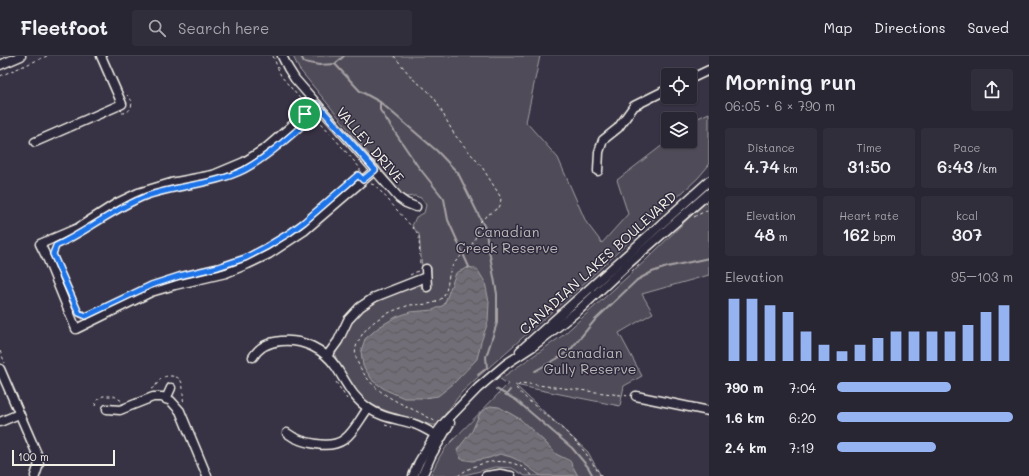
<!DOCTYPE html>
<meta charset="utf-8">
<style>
:root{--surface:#292633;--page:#312e3b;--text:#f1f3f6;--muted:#a5a5ac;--line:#45434e;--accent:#95b2f1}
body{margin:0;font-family:Mali,sans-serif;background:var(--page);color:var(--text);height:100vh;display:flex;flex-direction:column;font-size:15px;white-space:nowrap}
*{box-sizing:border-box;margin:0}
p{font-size:13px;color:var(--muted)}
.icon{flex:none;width:22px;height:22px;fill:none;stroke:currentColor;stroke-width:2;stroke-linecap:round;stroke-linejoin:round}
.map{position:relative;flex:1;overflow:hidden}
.side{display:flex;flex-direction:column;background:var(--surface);width:320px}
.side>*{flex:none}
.tools{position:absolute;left:661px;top:12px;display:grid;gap:8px}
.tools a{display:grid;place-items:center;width:36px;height:36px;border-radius:4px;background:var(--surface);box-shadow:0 1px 3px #0004,0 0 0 1px var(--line);font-size:20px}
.scale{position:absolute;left:12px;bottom:10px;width:103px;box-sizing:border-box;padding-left:4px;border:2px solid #f4f1e8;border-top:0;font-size:11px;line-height:14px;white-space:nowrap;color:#f4f1e8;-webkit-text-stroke:3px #2f2a3d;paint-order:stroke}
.pin{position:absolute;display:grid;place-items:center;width:34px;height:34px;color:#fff;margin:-17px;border:2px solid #fff;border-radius:50%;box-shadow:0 1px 4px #0007}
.round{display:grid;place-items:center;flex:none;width:42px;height:42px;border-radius:4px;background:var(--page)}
.summary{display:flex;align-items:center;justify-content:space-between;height:68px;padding:0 16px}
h1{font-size:22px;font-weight:600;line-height:30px}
.stats{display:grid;grid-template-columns:repeat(3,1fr);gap:6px;height:68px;padding:4px 16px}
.stats div{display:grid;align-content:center;border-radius:4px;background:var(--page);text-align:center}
.stats b{font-size:17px;font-weight:600}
.stats small{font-size:11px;font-weight:400}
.stats p{font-size:11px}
.chart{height:112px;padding:8px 16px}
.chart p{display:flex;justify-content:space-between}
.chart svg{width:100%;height:72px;margin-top:4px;stroke:var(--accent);stroke-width:6}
ul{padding:0 16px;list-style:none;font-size:13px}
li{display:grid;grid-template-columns:64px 48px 1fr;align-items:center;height:30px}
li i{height:10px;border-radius:5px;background:var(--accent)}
header{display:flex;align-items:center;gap:24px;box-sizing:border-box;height:56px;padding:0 20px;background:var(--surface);border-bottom:1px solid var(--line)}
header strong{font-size:19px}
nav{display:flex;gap:22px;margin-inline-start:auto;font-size:14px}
.search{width:280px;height:36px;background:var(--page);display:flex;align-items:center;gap:10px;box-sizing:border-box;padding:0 14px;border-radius:4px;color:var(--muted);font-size:15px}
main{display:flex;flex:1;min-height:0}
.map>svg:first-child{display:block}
</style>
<header>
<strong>Fleetfoot</strong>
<div class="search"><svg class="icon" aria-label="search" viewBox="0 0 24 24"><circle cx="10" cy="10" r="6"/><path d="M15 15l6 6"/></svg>Search here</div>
<nav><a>Map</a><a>Directions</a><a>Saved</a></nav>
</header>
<main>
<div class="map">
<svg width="709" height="420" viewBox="0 0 709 420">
<defs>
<pattern id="water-waves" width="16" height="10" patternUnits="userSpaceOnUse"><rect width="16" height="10" fill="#726e77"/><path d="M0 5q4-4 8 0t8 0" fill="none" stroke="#5b595c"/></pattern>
</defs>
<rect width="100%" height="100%" fill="#373244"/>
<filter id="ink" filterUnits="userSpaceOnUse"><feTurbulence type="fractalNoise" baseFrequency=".025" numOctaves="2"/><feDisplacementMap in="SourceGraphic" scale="8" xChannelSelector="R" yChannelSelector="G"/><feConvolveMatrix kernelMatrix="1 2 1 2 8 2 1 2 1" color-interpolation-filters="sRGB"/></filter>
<g filter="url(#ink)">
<g fill="#504b59" stroke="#a29ea0">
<path d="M293 0H540L526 66 558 102 586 166 602 187 628 158 617 124 668 85H690V68L698 62 709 57V109L698 122 590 222 478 321 462 336 437 369C428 370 423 365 414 363 390 356 370 353 354 332 347 323 342 312 336 302L335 298 352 266 360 256 378 245 416 228H420L423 234 431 233V211L422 212 419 178 412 170 416 161 424 157 426 149 421 142 415 140 405 141 401 137 299 13Z"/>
<polygon points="707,144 709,146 709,219 642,238 653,257 619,277 642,320 624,330 620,350 515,329 588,396 601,420 525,420 512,412 495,411 461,420 430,420 440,400 447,390 508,328 500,323 562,280 645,205"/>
</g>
<g fill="url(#water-waves)" stroke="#a6a2a4">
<polygon points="469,211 477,213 485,226 489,246 488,266 481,286 477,303 453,328 438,340 424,342 404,342 386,334 373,325 363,310 361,295 365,283 379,271 396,261 410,256 433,254 444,249 456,217"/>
<polygon points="490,350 499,351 520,363 545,386 556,398 570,405 578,420 541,420 520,405 511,401 500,398 489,402 473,405 461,403 457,394 472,375 480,357"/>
</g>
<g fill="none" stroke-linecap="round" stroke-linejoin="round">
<g stroke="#a6a2a4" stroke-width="2">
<polyline points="301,0 304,6 319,9 335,8 360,35 380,46 380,54 417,109 444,143 448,164 469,211 468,212"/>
<polyline points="335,8 344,0"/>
<polyline points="380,46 437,95 458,117 485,172 497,238 497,267 486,301 487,312 478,319"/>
<polyline points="535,315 560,301 571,293 595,264 637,224 652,216 667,211 709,202"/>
<polyline points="496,333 516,344 572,392 588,411 593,420"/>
<polyline points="506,339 510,334"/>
</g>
<defs>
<g id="minor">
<polyline points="282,0 288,12 295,23 399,142 406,147 416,151"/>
<polyline points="0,9 21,0"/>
<polyline points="690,23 709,14"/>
<polyline points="317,48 266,92 244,106 213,119 171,127 138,137 117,147 78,172 40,188 48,204 76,273 151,236 175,229 226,217 248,208 269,198 304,175 375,114"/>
<polyline points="35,86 122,48 101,0"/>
<polyline points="598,115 599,96 603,84 618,72 634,50 668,33"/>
<polyline points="426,213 427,231"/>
<polyline points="520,295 709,125"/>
<polyline points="327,300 338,285 348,264 360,251 375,241 426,221"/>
<path d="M253 301C259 291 270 286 281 285 303 283 324 293 336 311 346 326 352 341 368 352 382 362 398 363 414 368 423 371 432 377 441 382"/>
<polyline points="0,313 37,398 39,408 35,420"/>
<polyline points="636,340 709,355"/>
<polyline points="166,343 171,332"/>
<polyline points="107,353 120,354 153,341 162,341 171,345 180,355 207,420"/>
<polyline points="0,366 19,358"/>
<path d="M287 377C296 384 305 386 316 388 347 393 352 375 368 352"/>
<polyline points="413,420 419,406 435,379 445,366 478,332 506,308 532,291 580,253 629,207 709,137"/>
<polyline points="422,420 431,400 450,367"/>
<polyline points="486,420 500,418 511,420"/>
</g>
</defs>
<use href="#minor" stroke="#f4f1e8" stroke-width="11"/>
<g stroke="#f4f1e8" stroke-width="1" stroke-dasharray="3 3" stroke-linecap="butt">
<polyline points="273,0 281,20 303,46 302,50"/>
<path d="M394 0 413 23 427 34 435 43 454 78 482 111 497 135 501 142 500 150C494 156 483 160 479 168 476 174 477 182 472 188 466 197 455 203 451 213 447 222 449 234 442 242 433 250 421 248 410 249 406 250 402 252 398 253 382 259 367 268 359 284 353 294 355 303 361 313 379 344 408 348 436 366"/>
<polyline points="0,20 47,0"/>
<path d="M122 57C129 57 132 52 132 45L127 39"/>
<path d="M312 61 317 62 360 112V117L358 119C322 150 287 185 243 203 213 214 182 218 152 229 129 237 109 251 86 260L79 257 53 198 56 190C88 175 115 152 147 140 166 134 185 133 204 127 217 124 232 120 244 113 269 100 291 80 312 61Z"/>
<polyline points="371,128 375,129 419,179 420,209"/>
<polyline points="694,161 709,153"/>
<polyline points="632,215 639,209"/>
<polyline points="410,219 418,215"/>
<polyline points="0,295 5,307"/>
<polyline points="336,326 347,343"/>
<path d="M151 333C156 331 158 325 162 322 165 320 168 320 171 320 188 321 181 337 184 348"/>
<polyline points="95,350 97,344 103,340 114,340 122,345"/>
<polyline points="385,369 392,371"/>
<path d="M458 420C475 406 501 401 520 410 525 412 529 417 533 420"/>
<path d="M601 420C592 407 585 394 573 383 555 364 533 351 516 332L521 327 629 340"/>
</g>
<use href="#minor" stroke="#2f2a3d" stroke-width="8"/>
</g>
</g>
<g fill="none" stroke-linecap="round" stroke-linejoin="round" filter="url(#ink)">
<defs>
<path id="route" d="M317 48 375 114 363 124 358 119 304 166 289 177 266 191 245 202 218 211 179 220 151 229 86 260 79 257 53 198 56 190C88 175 115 152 147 140 179 129 214 129 244 114 268 101 289 81 309 64L305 58Z"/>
</defs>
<use href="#route" stroke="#fff" stroke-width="8"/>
<use href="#route" stroke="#1a73e8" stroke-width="5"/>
</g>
<g text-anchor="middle" stroke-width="3" stroke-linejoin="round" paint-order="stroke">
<g font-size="14" fill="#f4f1e8" stroke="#2f2a3d">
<text transform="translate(370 89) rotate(49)" y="5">VALLEY DRIVE</text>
<text transform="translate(598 207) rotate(-42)" y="5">CANADIAN LAKES BOULEVARD</text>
</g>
<g font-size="14" fill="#bbb7b6" stroke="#2f2a3d">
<text x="507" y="181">Canadian<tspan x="507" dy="16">Creek Reserve</tspan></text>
<text x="590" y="302">Canadian<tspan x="590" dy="16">Gully Reserve</tspan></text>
</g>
</g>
</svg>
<div class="tools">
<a><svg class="icon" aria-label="locate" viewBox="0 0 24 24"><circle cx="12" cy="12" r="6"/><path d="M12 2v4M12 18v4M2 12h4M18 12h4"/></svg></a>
<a><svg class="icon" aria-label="layers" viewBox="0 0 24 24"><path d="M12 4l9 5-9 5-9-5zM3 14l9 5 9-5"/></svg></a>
</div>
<div class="scale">100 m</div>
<div class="pin" style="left:305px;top:58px;background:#1e9e55"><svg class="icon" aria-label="arrive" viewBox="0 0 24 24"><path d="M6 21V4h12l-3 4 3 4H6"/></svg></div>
</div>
<section class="side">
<div class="summary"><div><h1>Morning run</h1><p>06:05 · 6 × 790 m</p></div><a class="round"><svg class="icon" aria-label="share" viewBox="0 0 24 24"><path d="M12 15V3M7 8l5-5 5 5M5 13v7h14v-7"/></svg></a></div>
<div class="stats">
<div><p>Distance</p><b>4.74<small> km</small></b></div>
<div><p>Time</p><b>31:50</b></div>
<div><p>Pace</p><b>6:43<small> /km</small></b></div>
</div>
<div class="stats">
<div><p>Elevation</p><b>48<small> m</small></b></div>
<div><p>Heart rate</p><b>162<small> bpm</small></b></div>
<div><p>kcal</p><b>307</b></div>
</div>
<div class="chart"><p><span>Elevation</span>95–103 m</p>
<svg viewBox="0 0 160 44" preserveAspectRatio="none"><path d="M5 44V6M15 44V6M25 44V10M35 44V14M45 44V26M55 44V34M65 44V38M75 44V34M85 44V30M95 44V26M105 44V26M115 44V26M125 44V26M135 44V22M145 44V14M155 44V10"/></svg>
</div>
<ul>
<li><b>790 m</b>7:04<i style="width:65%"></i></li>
<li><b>1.6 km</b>6:20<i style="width:100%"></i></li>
<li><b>2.4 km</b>7:19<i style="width:56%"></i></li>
</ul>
</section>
</main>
